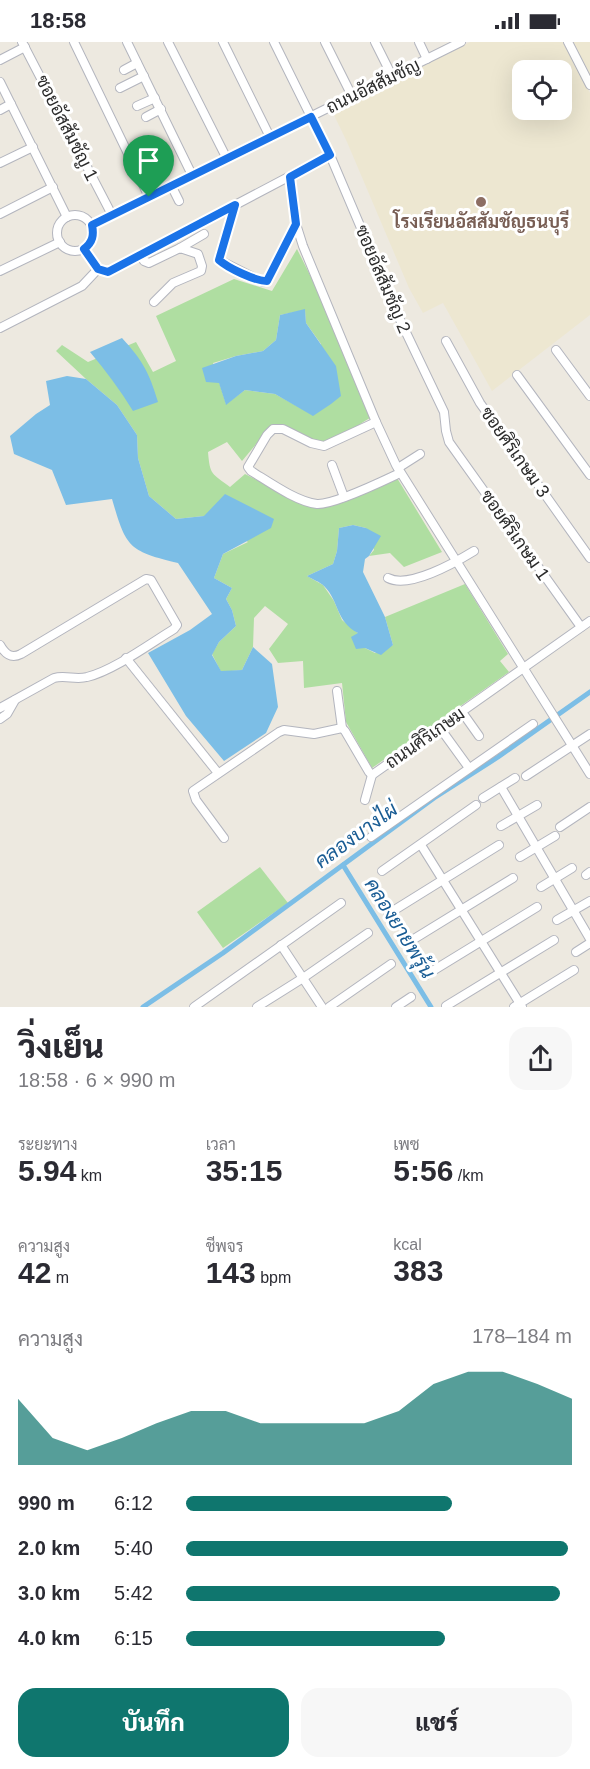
<!DOCTYPE html>
<html lang="th">
<meta charset="utf-8">
<style>
:root{--surface:#fff;--page:#f7f7f7;--text:#2b2b33;--muted:#7c7c81;--accent:#0f766e}
body{margin:0;font-family:Helvetica,Sarabun,sans-serif;background:var(--page);color:var(--text);height:100vh;display:flex;flex-direction:column;font-size:22px;white-space:nowrap}
*{box-sizing:border-box;margin:0}
p{font-size:20px;color:var(--muted)}
.icon{flex:none;width:33px;height:33px;fill:none;stroke:currentColor;stroke-width:2;stroke-linecap:round;stroke-linejoin:round}
.map{position:relative;height:965px;overflow:hidden}
.panel{display:flex;flex-direction:column;background:var(--surface);flex:1}
.panel>*{flex:none}
.fabs{position:absolute;left:512px;top:18px;display:grid;gap:12px}
.fabs a{display:grid;place-items:center;width:60px;height:60px;border-radius:12px;background:var(--surface);box-shadow:0 6px 24px #0002;font-size:30px}
.pin{position:absolute;display:grid;place-items:center;width:51px;height:51px;color:#fff;margin:-62px -26px;border-radius:50% 50% 50% 0;rotate:-45deg;box-shadow:0 0 6px #0007}
.pin .icon{rotate:45deg}
.round{display:grid;place-items:center;flex:none;width:63px;height:63px;border-radius:18px;background:var(--page)}
.headline{display:flex;align-items:center;justify-content:space-between;height:102px;padding:0 18px}
h1{font-size:33px;font-weight:800;line-height:45px}
.stats{display:grid;grid-template-columns:repeat(3,1fr);gap:9px;height:102px;padding:6px 18px}
.stats div{display:grid;align-content:center}
.stats b{font-size:30px;font-weight:800}
.stats small{font-size:16px;font-weight:400}
.stats p{font-size:16px}
.chart{height:168px;padding:12px 18px}
.chart p{display:flex;justify-content:space-between}
.chart svg{width:100%;height:108px;margin-top:6px;fill:var(--accent);opacity:.7}
.action{display:flex;gap:12px;margin-top:auto;padding:12px 18px}
.action a{flex:1;height:69px;border-radius:18px;background:var(--accent);color:#fff;font-size:24px;font-weight:800;line-height:69px;text-align:center}
.action a+a{background:var(--page);color:var(--text)}
ul{padding:0 18px;list-style:none;font-size:20px}
li{display:grid;grid-template-columns:96px 72px 1fr;align-items:center;height:45px}
li i{height:15px;border-radius:8px;background:var(--accent)}
.status{display:flex;justify-content:space-between;align-items:center;height:42px;padding:0 30px;background:var(--surface);direction:ltr}
.status svg{height:16px;fill:currentColor}
.map>svg:first-child{display:block}
</style>
<div class="status"><b>18:58</b><svg viewBox="0 0 49 12"><path d="M0 12V9h3v3zM5 12V6h3v6zM10 12V3h3v9zM15 12V0h3v12zM26 1h20v11H26zM47 4h2v5h-2z"/></svg></div>
<div class="map">
<svg width="590" height="965" viewBox="0 0 590 965">
<rect width="100%" height="100%" fill="#ede9e0"/>
<g fill="#ede7d1" fill-rule="evenodd">
<path d="M470 0H564L590 51V273L492 349 443 261 423 271 409 246 347 100 332 69ZM522 28H561V68H522Z"/>
<polygon points="570,0 590,0 590,38"/>
</g>
<g fill="#afdea1" fill-rule="evenodd">
<path d="M297 207 315 243 370 376C358 383 331 402 317 399 301 396 289 380 272 383L242 419 227 400 208 410C210 434 212 431 230 445L245 432 306 463 321 465 397 436 442 510 404 525 390 511 369 514 374 508 366 486 353 483 339 486 337 509 333 522 307 534 323 543 334 559 342 578 359 592 365 606 375 611 393 603 385 575 465 542 508 612 500 619 509 630 372 726 346 680 342 641 304 646 303 619 278 621 269 607 288 582 265 564 254 576 253 605 242 628 221 630 212 612 219 600 236 584 232 568 226 557 232 546 214 536 223 512 248 500 204 474 176 477 149 454 138 416 137 393 117 363 86 337 56 309 62 303 88 320 136 300 153 330 176 319 156 274 234 237 272 249ZM305 268 306 281 321 302 313 373 275 352 245 348 226 362 213 321 236 314 263 309 276 298 280 273Z"/>
<polygon points="260,825 288,861 223,906 197,870"/>
</g>
<g fill="#7cbee6">
<polygon points="305,267 306,281 336,324 341,354 331,362 313,374 275,352 245,348 226,363 219,341 206,340 202,326 236,314 263,309 276,298 280,273"/>
<path d="M122 296C143 319 149 330 158 360L133 369C120 348 106 329 90 310Z"/>
<path d="M67 334 86 337 117 363 137 393 138 416 149 454 176 477 204 474 225 452 274 477 271 486 223 512 214 536 232 546 226 557 232 568 236 584 219 600 212 613 221 629 242 628 253 605 272 622 278 665 266 691 224 719 186 674 148 611 190 588 212 572 178 521C128 509 126 505 112 457L66 463 52 428 14 412 10 394 36 372 50 363 46 339Z"/>
<path d="M353 483 366 486 381 494 369 514 365 517 363 530 385 575 393 603 381 613 365 606 356 607 351 595 358 591C335 579 340 560 324 544 320 540 312 537 307 534L333 522 337 509 339 486Z"/>
</g>
<g fill="none" stroke-linecap="round" stroke-linejoin="round">
<g stroke="#7cbee6" stroke-width="5">
<polyline points="343,823 431,965"/>
<polyline points="143,965 223,911 434,756 498,715 590,650"/>
</g>
<defs>
<g id="minor">
<polyline points="22,0 112,173"/>
<polyline points="74,0 149,155"/>
<polyline points="127,0 192,133"/>
<polyline points="168,0 227,117"/>
<polyline points="223,0 270,95"/>
<polyline points="274,0 330,113 401,280 444,370 446,389 449,400 581,585"/>
<polyline points="325,0 352,54"/>
<polyline points="375,0 392,34"/>
<polyline points="419,0 427,17"/>
<polyline points="568,0 590,43"/>
<polyline points="0,18 25,5"/>
<polyline points="124,28 137,21"/>
<polyline points="0,40 67,175"/>
<polyline points="120,46 144,34"/>
<polyline points="137,64 155,56"/>
<polyline points="0,68 11,62"/>
<polyline points="146,75 161,67"/>
<polyline points="0,121 33,105"/>
<polyline points="290,135 296,182 303,204 376,380 396,423 590,732"/>
<polyline points="171,143 179,159"/>
<polyline points="235,163 219,218 263,240 269,236 296,182"/>
<polyline points="0,172 53,145"/>
<circle cx="75" cy="191" r="18"/>
<polyline points="92,183 461,0"/>
<polyline points="180,206 204,192"/>
<polyline points="84,207 98,227 108,230 330,113"/>
<polyline points="140,213 144,219 149,221 180,206 198,212 202,224 201,229 173,241 154,260"/>
<polyline points="0,229 60,200"/>
<polyline points="0,286 82,244 98,227"/>
<polyline points="446,299 480,361 590,516"/>
<polyline points="556,308 590,354"/>
<polyline points="517,333 590,433"/>
<path d="M376 380 324 404 311 401 283 387H273L267 393 248 425 251 429C269 440 297 460 317 462 334 463 383 439 400 431"/>
<polyline points="332,423 344,455"/>
<polyline points="398,426 420,412"/>
<path d="M388 536C409 547 456 520 474 509"/>
<path d="M0 603C5 612 11 617 21 612L146 537 151 538 177 583 174 587C151 601 113 629 87 635 76 638 65 633 54 636L0 666"/>
<polyline points="126,616 218,731"/>
<polyline points="337,649 342,686"/>
<polyline points="462,670 479,694"/>
<polyline points="0,677 7,672 15,658"/>
<polyline points="440,686 469,726"/>
<polyline points="526,734 590,692"/>
<polyline points="501,745 590,897"/>
<polyline points="483,756 515,736"/>
<polyline points="365,758 372,733"/>
<polyline points="501,784 537,763"/>
<polyline points="560,785 590,765"/>
<polyline points="371,795 533,682"/>
<polyline points="224,796 196,758 193,749 279,690 284,688 314,692 342,686 345,689 369,730 372,733 590,579"/>
<polyline points="421,803 522,965"/>
<polyline points="520,815 555,794"/>
<polyline points="382,829 476,763"/>
<polyline points="586,833 590,830"/>
<polyline points="541,845 572,826"/>
<polyline points="388,872 499,803"/>
<polyline points="557,878 590,859"/>
<polyline points="409,900 513,836"/>
<polyline points="281,903 322,965"/>
<polyline points="576,910 590,901"/>
<polyline points="426,933 537,865"/>
<polyline points="446,964 554,898"/>
<polyline points="194,965 341,861"/>
<polyline points="257,965 303,936 368,891"/>
<polyline points="329,965 391,922"/>
<polyline points="396,965 411,955"/>
<polyline points="514,965 574,928"/>
</g>
</defs>
<use href="#minor" stroke="#b3b5be" stroke-width="10"/>
<use href="#minor" stroke="#fff" stroke-width="8"/>
</g>
<g fill="none" stroke-linecap="round" stroke-linejoin="round">
<defs>
<path id="route" d="M311 75 330 113 290 135 296 182 267 239C255 239 228 226 219 218L235 163 108 230 98 227 84 207C93 200 94 193 92 183Z"/>
</defs>
<use href="#route" stroke="#fff" stroke-width="12"/>
<use href="#route" stroke="#1a73e8" stroke-width="8"/>
</g>
<circle fill="#8d6e63" stroke="#fff" stroke-width="2" cx="481" cy="160" r="6"/>
<g text-anchor="middle" stroke-width="6" stroke-linejoin="round" paint-order="stroke">
<g font-size="18" fill="#2c2c2c" stroke="#fff">
<text transform="translate(373 44) rotate(-26)" y="6">ถนนอัสสัมชัญ</text>
<text transform="translate(67 86) rotate(63)" y="6">ซอยอัสสัมชัญ 1</text>
<text transform="translate(383 237) rotate(67)" y="6">ซอยอัสสัมชัญ 2</text>
<text transform="translate(515 410) rotate(55)" y="6">ซอยศิริเกษม 3</text>
<text transform="translate(515 493) rotate(55)" y="6">ซอยศิริเกษม 1</text>
<text transform="translate(425 696) rotate(-35)" y="6">ถนนศิริเกษม</text>
</g>
<g font-size="18" font-weight="bold" fill="#785e54" stroke="#fff">
<text x="481" y="186">โรงเรียนอัสสัมชัญธนบุรี</text>
</g>
<g font-size="20" font-style="italic" fill="#195c94" stroke="#fff">
<text transform="translate(356 793) rotate(-36)" y="7">คลองบางไผ่</text>
<text transform="translate(400 886) rotate(58)" y="7">คลองยายพรุ้น</text>
</g>
</g>
</svg>
<div class="fabs">
<a><svg class="icon" aria-label="locate" viewBox="0 0 24 24"><circle cx="12" cy="12" r="6"/><path d="M12 2v4M12 18v4M2 12h4M18 12h4"/></svg></a>
</div>
<div class="pin" style="left:149px;top:155px;background:#1e9e55"><svg class="icon" aria-label="arrive" viewBox="0 0 24 24"><path d="M6 21V4h12l-3 4 3 4H6"/></svg></div>
</div>
<section class="panel">
<div class="headline"><div><h1>วิ่งเย็น</h1><p>18:58 · 6 × 990 m</p></div><a class="round"><svg class="icon" aria-label="share" viewBox="0 0 24 24"><path d="M12 15V3M7 8l5-5 5 5M5 13v7h14v-7"/></svg></a></div>
<div class="stats">
<div><p>ระยะทาง</p><b>5.94<small> km</small></b></div>
<div><p>เวลา</p><b>35:15</b></div>
<div><p>เพซ</p><b>5:56<small> /km</small></b></div>
</div>
<div class="stats">
<div><p>ความสูง</p><b>42<small> m</small></b></div>
<div><p>ชีพจร</p><b>143<small> bpm</small></b></div>
<div><p>kcal</p><b>383</b></div>
</div>
<div class="chart"><p><span>ความสูง</span>178–184 m</p>
<svg viewBox="0 0 160 44" preserveAspectRatio="none"><path d="M0 44V17L10 33L20 38L30 33L40 27L50 22L60 22L70 27L80 27L90 27L100 27L110 22L120 11L130 6L140 6L150 11L160 17V44z"/></svg>
</div>
<ul>
<li><b>990 m</b>6:12<i style="width:69%"></i></li>
<li><b>2.0 km</b>5:40<i style="width:99%"></i></li>
<li><b>3.0 km</b>5:42<i style="width:97%"></i></li>
<li><b>4.0 km</b>6:15<i style="width:67%"></i></li>
</ul>
<div class="action"><a>บันทึก</a><a>แชร์</a></div>
</section>
